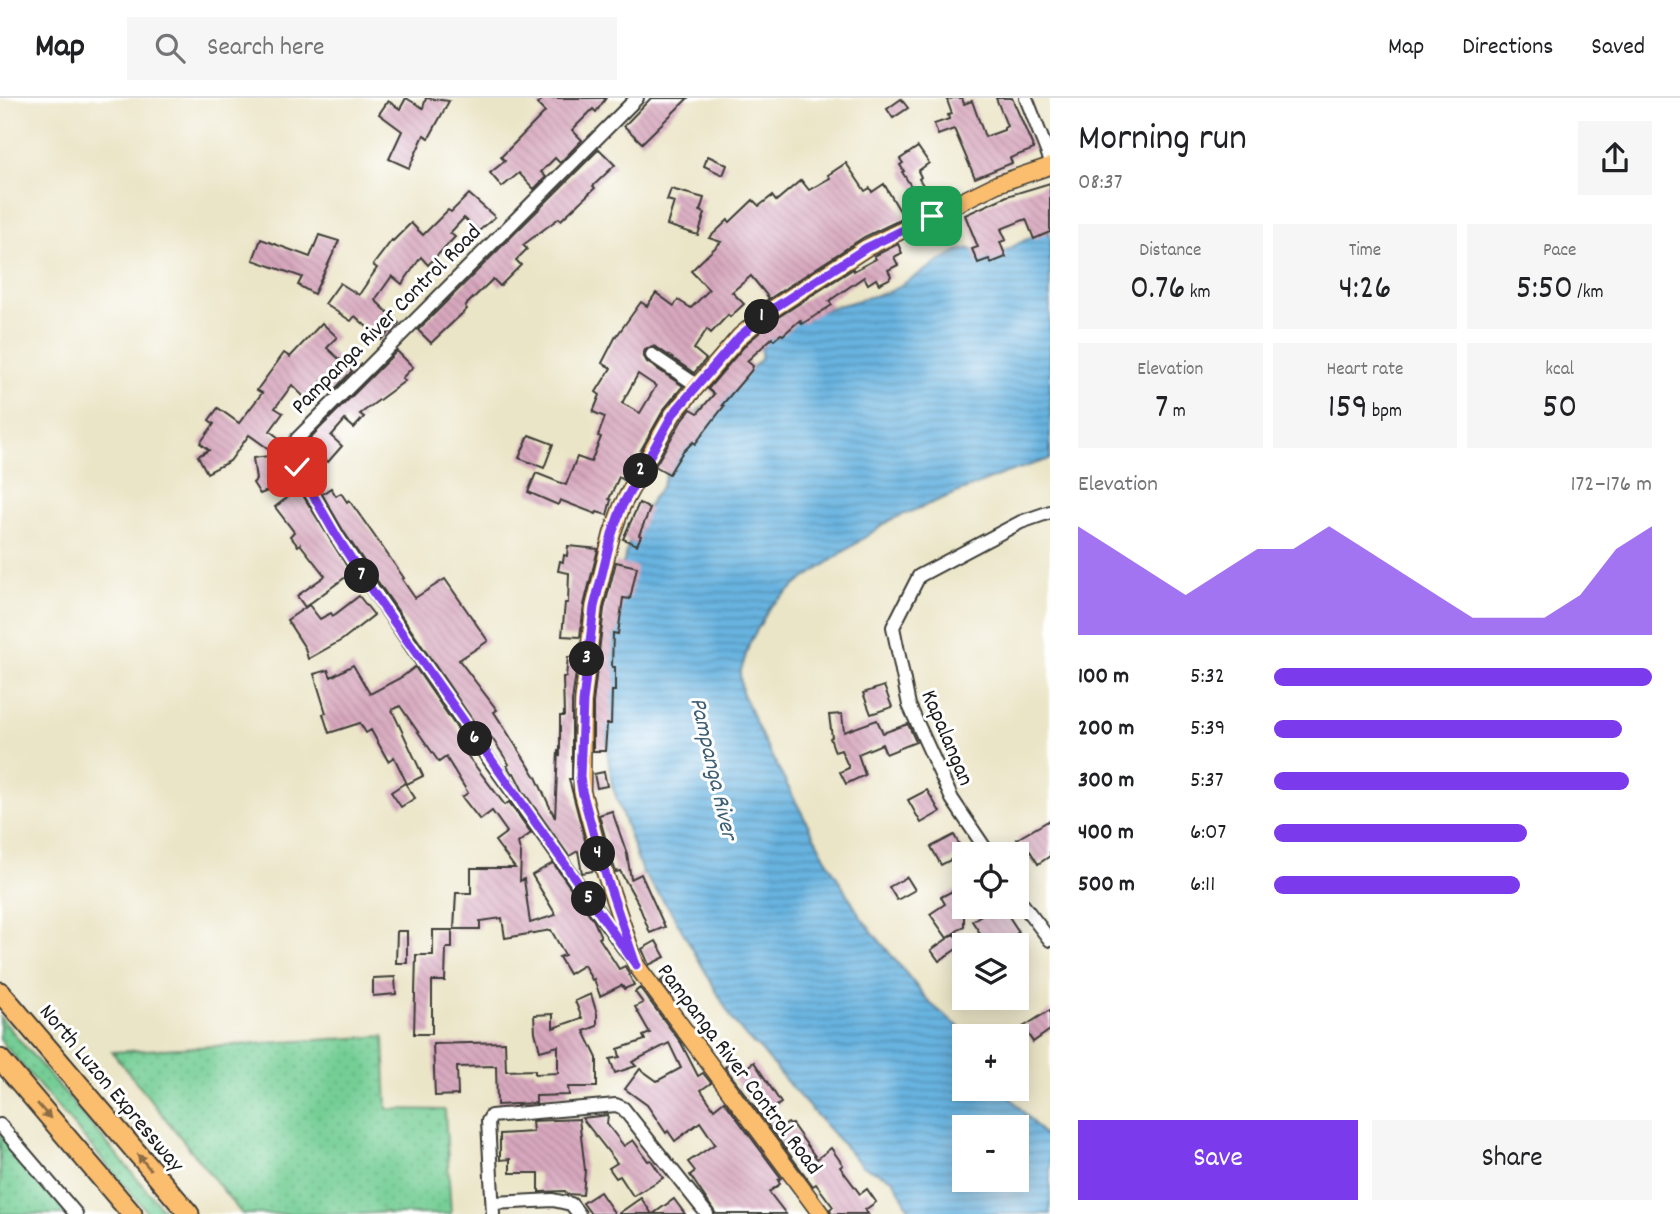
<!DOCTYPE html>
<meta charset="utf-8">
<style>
:root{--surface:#fff;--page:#f6f6f6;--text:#202124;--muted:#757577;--line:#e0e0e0;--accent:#7c3aed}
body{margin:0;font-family:Dekko,sans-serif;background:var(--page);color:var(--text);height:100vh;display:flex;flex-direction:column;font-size:26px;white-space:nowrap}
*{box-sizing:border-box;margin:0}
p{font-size:23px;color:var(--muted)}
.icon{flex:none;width:38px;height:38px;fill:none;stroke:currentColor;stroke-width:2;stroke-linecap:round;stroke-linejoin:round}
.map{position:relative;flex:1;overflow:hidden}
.sheet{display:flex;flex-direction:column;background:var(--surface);width:630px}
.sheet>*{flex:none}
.buttons{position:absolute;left:952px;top:744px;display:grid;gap:14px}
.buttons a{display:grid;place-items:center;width:77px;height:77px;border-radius:0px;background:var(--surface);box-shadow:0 4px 18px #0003;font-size:35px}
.pin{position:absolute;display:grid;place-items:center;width:60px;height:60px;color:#fff;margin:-30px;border-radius:14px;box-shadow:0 4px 10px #0006}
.km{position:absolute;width:35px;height:35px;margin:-18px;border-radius:50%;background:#222;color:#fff;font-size:19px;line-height:35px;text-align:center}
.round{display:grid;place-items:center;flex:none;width:74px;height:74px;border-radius:0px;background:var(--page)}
.head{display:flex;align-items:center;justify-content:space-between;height:119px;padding:0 28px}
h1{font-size:38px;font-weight:600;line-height:52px}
.figures{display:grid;grid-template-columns:repeat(3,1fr);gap:10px;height:119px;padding:7px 28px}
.figures div{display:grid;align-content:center;border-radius:0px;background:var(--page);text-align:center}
.figures b{font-size:35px;font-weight:600}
.figures small{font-size:19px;font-weight:400}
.figures p{font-size:19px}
.chart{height:196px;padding:14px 28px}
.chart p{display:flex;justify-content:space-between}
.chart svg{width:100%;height:126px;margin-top:7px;fill:var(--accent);opacity:.7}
.button{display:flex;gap:14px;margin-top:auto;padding:14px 28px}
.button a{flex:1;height:80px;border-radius:0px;background:var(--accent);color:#fff;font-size:28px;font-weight:600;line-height:80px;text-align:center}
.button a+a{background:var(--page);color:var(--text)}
ul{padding:0 28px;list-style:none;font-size:23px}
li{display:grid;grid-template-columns:112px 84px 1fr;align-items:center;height:52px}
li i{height:18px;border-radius:9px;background:var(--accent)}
header{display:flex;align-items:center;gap:42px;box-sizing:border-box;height:98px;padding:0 35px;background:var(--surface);border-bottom:2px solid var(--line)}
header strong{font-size:33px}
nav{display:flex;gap:38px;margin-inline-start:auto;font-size:24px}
.search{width:490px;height:63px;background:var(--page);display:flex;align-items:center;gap:18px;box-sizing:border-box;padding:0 24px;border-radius:0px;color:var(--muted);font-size:26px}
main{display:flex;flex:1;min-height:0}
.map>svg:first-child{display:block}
</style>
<header>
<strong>Map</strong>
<div class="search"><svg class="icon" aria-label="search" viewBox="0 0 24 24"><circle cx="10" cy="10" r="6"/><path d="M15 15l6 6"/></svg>Search here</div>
<nav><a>Map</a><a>Directions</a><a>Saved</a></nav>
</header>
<main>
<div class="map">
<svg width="1050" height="1116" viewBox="0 0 1050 1116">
<defs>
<pattern id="grass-dots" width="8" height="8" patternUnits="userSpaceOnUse" patternTransform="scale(1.75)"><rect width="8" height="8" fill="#75ce95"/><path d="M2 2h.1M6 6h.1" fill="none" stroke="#65b080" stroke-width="1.8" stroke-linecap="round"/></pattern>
<pattern id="water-rules" width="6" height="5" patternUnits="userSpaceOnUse" patternTransform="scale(1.75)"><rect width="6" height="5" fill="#67b3e0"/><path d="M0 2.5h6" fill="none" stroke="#5491b5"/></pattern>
<pattern id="building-back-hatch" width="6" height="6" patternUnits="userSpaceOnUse" patternTransform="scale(1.75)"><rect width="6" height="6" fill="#d7a7bd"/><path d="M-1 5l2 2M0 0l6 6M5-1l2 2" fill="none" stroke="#b88fa2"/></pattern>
</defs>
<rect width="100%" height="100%" fill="#fff"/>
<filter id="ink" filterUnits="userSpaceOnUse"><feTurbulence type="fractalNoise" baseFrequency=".0143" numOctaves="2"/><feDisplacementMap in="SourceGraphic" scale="14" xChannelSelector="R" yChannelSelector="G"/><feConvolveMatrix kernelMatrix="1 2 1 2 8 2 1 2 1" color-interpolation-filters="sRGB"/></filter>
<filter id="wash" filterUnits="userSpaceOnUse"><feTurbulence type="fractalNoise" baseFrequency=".00686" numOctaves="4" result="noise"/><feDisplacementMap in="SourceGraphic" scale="28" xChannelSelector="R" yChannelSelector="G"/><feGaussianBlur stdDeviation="1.57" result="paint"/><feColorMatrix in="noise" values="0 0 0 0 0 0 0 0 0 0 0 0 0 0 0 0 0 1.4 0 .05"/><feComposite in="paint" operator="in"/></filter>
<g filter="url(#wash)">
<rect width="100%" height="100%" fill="#ebe5c7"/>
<g fill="url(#grass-dots)" stroke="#487558" stroke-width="2">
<polygon points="0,919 167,1116 149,1116 12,956 0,942"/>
<polygon points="384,938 387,1011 445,1012 451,1116 388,1116 387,1114 360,1116 242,1116 112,954"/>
<polygon points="0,1029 74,1116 0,1116"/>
</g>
<path fill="url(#water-rules)" stroke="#42687e" stroke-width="2" fill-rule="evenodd" d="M1050 129V361L1003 376 890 422 800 484 771 508 750 544 740 576 742 594 763 641 825 759 862 821 930 905 970 938H964V990L1003 991 1050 1044V1116H912L893 1081 862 1068 792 990 761 952 747 940 733 923 671 813 642 774 612 687 608 659 604 605 619 482 628 447 652 401 662 388 675 351 698 312 727 295 761 261 762 246 785 223 891 193 957 153 970 150 997 157ZM964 1029H1017V1082H964Z"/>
<g id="blocks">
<g fill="url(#building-back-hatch)" fill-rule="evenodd">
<polygon points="406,0 423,10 426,0 449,3 429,40 424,37 409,70 389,61 402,33 379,16 388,3 400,11"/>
<polygon points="544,0 606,0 596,14 593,11 572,32 582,42 560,65 555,60 541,74 546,79 534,91 519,75 502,89 490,75 505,63 501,59 545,14 537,6"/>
<polygon points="651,0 688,0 642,45 624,28"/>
<polygon points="953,0 962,0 964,6 972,3 985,39 1004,32 1004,30 1007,28 996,0 1012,0 1034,51 1010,60 1012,65 975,80 955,33 954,31 938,37 934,26 949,21 948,17 952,16 947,2"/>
<polygon points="901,1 908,10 893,20 887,11"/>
<polygon points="918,49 929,65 918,73 921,79 919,81 927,93 918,99 902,74 904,73 900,67 903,65 900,61"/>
<polygon points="599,51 615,67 593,88 595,90 561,122 559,120 523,147 527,151 516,162 521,167 500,188 493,181 465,208 467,211 431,245 418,232"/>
<polygon points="708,58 727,67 723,77 704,68"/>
<path d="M846 65 865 93 870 90 872 94 884 86 904 120 864 139 766 203 769 200 751 178 732 194 744 206 730 219 728 217 711 235 707 231 694 251 706 261 694 275 656 249 652 248 645 252 643 257 647 264 683 288 664 311 624 382 619 379 609 401 611 402 607 417 597 414 596 416 560 402 558 407 528 394 536 375 566 387 577 359 591 364 601 339 598 338 605 319 593 314 600 297 596 294 611 270 602 265 617 236H618L641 204 647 208 656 195 674 208 678 202 691 210 709 192 691 173 721 144 709 140 728 122 730 124 753 102 759 108 772 98 776 103 801 82 809 92 830 80 828 77ZM638 276 656 288 640 315 622 305Z"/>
<polygon points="1050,85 1050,134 1034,141 1026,121 1001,131 1006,142 1000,144 1006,159 991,165 989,161 978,165 972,151 978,149 965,117 1007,98"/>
<polygon points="671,91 704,100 700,113 705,115 698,137 667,127 674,104 667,102"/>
<polygon points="469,96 495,119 479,133 464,120 450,135 455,139 428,167 421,159 402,186 392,178 375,202 399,225 381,242 355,218 351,223 325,206 340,185 359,197 377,170 373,167 392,142 393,143 411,125 423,137 448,112 451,114"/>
<polygon points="319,137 339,143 314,196 298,187 302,179 253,162 261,141 310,159"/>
<polygon points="898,146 902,155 894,159 898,167 888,172 891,178 889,181 879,186 876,181 868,186 864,179 829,203 832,207 802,226 800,222 783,237 781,236 774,242 772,240 747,263 753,268 751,273 722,307 724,308 695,346 693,344 682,355 669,376 655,368 682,322 691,311 698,315 714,296 708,291 747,245 777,220 853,171 854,173 876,161 874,158"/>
<polygon points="322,225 337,239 327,250 352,273 332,294 321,284 306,301 292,287 275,310 283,315 270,333 284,344 276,356 249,337 230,363 207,375 198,358 209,352 200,345 214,326 209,322 218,310 239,325 262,295 257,292 284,255 290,259"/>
<polygon points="397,253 413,269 402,280 405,283 360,316 364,319 354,330 345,322 331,338 342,348 328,364 306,344"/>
<polygon points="529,337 553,346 544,370 519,360"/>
<polygon points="276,357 288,369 291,376 289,378 293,383 260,396 253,385 256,382 253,360"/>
<polygon points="331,390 336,398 341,395 347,404 349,402 395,467 404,480 402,481 415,500 445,481 488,543 459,562 497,612 494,614 536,679 555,720 558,652 560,659 560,618 564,618 563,579 566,579 568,559 578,559 572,604 572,681 569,681 593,773 582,775 578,753 569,758 523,693 514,675 512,676 507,668 509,666 492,640 490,642 478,625 476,627 344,434 322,396"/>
<polygon points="299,391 351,475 305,509 297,498 325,478 300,446 298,448 290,438 294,434 275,409"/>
<polygon points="639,405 650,411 639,437 641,438 637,447 623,441"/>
<polygon points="568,448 598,451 584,507 580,539 562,538 565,505 568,505 569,475 558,473 560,463 563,464 564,457 567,458"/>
<polygon points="616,464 637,469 630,501 623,500 618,536 613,535 612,569 615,569 615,593 612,593 611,626 607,626 605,653 593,653 593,605 604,511"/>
<polygon points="359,498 374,517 342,542 308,561 305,550 287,522 309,507 320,521 331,515 333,518"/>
<polygon points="353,567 370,596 402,579 415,569 461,636 466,645 461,649 505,707 509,704 531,735 518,745 521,756 520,783 524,781 530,825 556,817 532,777 553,765 594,823 601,839 599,840 619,871 625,868 634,887 624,891 622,887 600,898 594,881 592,882 584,867 569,876 559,859 565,857 551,832 505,840 502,820 480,823 480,831 454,831 456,795 471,795 471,770 515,770 495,743 507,734 492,713 480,722 462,699 468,695 446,659 439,664 400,608 392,612 423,678 407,686 394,659 388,663 371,632 366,635 360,625 329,635 323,616 326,615 314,576 328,572 331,579"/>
<polygon points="884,588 892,609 871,616 863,595"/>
<polygon points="842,616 844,634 877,622 883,635 908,626 916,644 886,656 882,646 858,656 865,677 846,686 840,674 849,670 841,652 835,654 830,640 832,639 829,617"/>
<polygon points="604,674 607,688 597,690 594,676"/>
<polygon points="405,685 415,700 401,709 391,694"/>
<polygon points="927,692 940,714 921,725 908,702"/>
<polygon points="612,713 627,756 631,781 641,776 665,829 650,835 638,805 620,773 616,774 610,757 599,717"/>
<polygon points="1050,722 1050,758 1038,766 1030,753 1026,756 1017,741"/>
<polygon points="954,737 964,755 941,767 931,749"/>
<polygon points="907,779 915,792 897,802 889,789"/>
<polygon points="964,787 964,828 947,840 930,816 945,806 941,799"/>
<polygon points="995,808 1002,808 1019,834 1000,847 988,847 972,823"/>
<polygon points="433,832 452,832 452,850 446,850 445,883 432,883 432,936 414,936 416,857 433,857"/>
<polygon points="397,833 407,833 407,865 396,865"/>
<polygon points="954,836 962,847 939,863 931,852"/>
<polygon points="656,843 665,859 649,867 642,851"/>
<polygon points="674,873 684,889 672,897 661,883"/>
<polygon points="395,879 396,896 373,898 373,880"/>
<polygon points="640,890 681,945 698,978 703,975 711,985 701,992 714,1011 724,1003 781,1080 778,1082 780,1086 769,1094 786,1116 716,1116 690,1077 695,1073 688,1064 715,1046 700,1024 675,1043 668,1033 666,1035 647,1007 625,991 640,971 657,983 681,970 669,945 632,964 636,968 615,975 610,961 620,959 618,951 645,942 643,938 650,935 635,909 643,905 635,894"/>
<polygon points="591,896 597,916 597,928 584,933 597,960 597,989 568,989 569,997 536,998 536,1005 497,1007 496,968 457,969 458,997 435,998 433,946 505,944 506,973 535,972 535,976 558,975 558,948 540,953 535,934 534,917 553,916 553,930 582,920 575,903"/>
<polygon points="1050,912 1050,932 1033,944 1023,929"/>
<polygon points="731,964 739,975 754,964 781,1005 771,1012 783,1029 788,1025 790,1027 792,1026 817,1061 831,1050 843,1067 840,1069 860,1096 867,1091 876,1104 865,1112 868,1116 831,1116 830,1111 833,1109 816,1086 813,1088 725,969"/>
<polygon points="608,1017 607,1026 624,1048 633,1042 648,1063 651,1062 663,1080 633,1098 620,1078 616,1080 609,1070 617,1065 582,1020"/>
<polygon points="579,1021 585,1072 583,1097 567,1096 565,1093 539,1094 539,1075 510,1075 510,1061 500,1062 500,1036 533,1034 532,1023"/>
<polygon points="600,1094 615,1116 591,1116 583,1105"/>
<polygon points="641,1100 652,1116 618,1116"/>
<polygon points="674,1101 685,1116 653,1116"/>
</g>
</g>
</g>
<g filter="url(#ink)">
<use href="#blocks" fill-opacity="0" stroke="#3b3a36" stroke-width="2"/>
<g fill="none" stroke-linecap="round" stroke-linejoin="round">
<defs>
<g id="minor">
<polyline points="1026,0 1050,61"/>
<polyline points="652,257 698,288"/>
<polyline points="989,756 952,701 909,607 893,529 919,478 1021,424 1050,414"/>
<polyline points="1017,799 1050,842"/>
<polyline points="628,856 486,657 337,439 297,369 297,341 637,0"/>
<polyline points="0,1027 76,1116"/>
<polyline points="493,1105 553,1102 571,1106 579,1116"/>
<polyline points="493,1116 488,1023 491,1018 616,1007 623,1010 707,1116"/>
</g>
<polyline id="major" points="821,1116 636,867 600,760 582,693 583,604 594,509 612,436 622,408 646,363 673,316 740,238 771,212 866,150 997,86 1050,68"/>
<g id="highway">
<polyline points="0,894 189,1116"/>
<polyline points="0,961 132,1116"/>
</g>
</defs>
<use href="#minor" stroke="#3b3a36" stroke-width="16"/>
<use href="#major" stroke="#3b3a36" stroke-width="19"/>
<use href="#highway" stroke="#3b3a36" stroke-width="23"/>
<use href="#minor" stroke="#fff" stroke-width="12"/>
<use href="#major" stroke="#fbbd6e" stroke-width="16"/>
<use href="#highway" stroke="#fbbd6e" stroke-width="19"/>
</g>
<defs><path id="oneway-solid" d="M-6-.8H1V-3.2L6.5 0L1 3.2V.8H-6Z" transform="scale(1.75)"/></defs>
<g fill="#8c6c45">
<use href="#oneway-solid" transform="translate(44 1013) rotate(49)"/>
<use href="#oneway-solid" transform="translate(144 1064) rotate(-130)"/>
</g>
</g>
<g fill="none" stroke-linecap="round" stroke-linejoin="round" filter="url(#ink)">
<defs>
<polyline id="route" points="297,369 337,439 373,494 636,867 600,760 582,693 580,679 583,604 594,509 612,436 622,408 673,316 740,238 771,212 866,150 932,118"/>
</defs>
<use href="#route" stroke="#fff" stroke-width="14"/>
<use href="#route" stroke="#7c3aed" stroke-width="9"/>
</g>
<g text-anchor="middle" stroke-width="6" stroke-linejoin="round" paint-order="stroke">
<g font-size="23" fill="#1c1c1c" stroke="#fff">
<text transform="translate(385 220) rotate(-45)" y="8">Pampanga River Control Road</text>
<text transform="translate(949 639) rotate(67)" y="8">Kapalangan</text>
<text transform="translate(741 970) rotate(53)" y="8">Pampanga River Control Road</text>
<text transform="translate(113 989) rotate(50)" y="8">North Luzon Expressway</text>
</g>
<g font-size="24" font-style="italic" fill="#3e6074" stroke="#fff">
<text transform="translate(715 670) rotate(77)" y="8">Pampanga River</text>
</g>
</g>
</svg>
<div class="buttons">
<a><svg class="icon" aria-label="locate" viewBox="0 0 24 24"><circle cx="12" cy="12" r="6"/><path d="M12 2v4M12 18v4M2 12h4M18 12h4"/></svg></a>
<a><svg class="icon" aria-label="layers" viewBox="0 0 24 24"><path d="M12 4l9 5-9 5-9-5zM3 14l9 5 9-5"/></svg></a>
<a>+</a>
<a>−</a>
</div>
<div class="pin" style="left:932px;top:118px;background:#1e9e55"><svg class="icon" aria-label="arrive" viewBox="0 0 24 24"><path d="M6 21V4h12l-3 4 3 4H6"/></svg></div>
<div class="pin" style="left:297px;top:369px;background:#d93025"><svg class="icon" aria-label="check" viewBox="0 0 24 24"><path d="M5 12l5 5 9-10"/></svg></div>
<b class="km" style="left:762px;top:219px">1</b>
<b class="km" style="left:641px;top:373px">2</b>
<b class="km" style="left:587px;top:561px">3</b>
<b class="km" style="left:598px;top:756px">4</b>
<b class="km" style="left:589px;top:801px">5</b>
<b class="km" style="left:475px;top:641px">6</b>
<b class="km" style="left:362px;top:478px">7</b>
</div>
<section class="sheet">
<div class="head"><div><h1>Morning run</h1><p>08:37</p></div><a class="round"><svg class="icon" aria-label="share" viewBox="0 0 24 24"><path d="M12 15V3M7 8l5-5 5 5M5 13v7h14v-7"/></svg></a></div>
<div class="figures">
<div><p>Distance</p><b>0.76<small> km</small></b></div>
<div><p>Time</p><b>4:26</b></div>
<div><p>Pace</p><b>5:50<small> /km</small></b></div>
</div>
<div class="figures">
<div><p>Elevation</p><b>7<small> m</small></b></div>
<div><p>Heart rate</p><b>159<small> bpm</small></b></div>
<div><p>kcal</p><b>50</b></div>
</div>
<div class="chart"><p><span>Elevation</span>172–176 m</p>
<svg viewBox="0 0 160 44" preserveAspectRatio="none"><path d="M0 44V6L10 14L20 22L30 30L40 22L50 14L60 14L70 6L80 14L90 22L100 30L110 38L120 38L130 38L140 30L150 14L160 6V44z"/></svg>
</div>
<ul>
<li><b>100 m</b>5:32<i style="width:100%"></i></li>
<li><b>200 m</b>5:39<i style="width:92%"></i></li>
<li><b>300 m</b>5:37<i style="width:94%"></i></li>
<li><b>400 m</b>6:07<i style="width:67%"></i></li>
<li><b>500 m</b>6:11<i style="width:65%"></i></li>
</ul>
<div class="button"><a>Save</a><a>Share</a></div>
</section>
</main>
